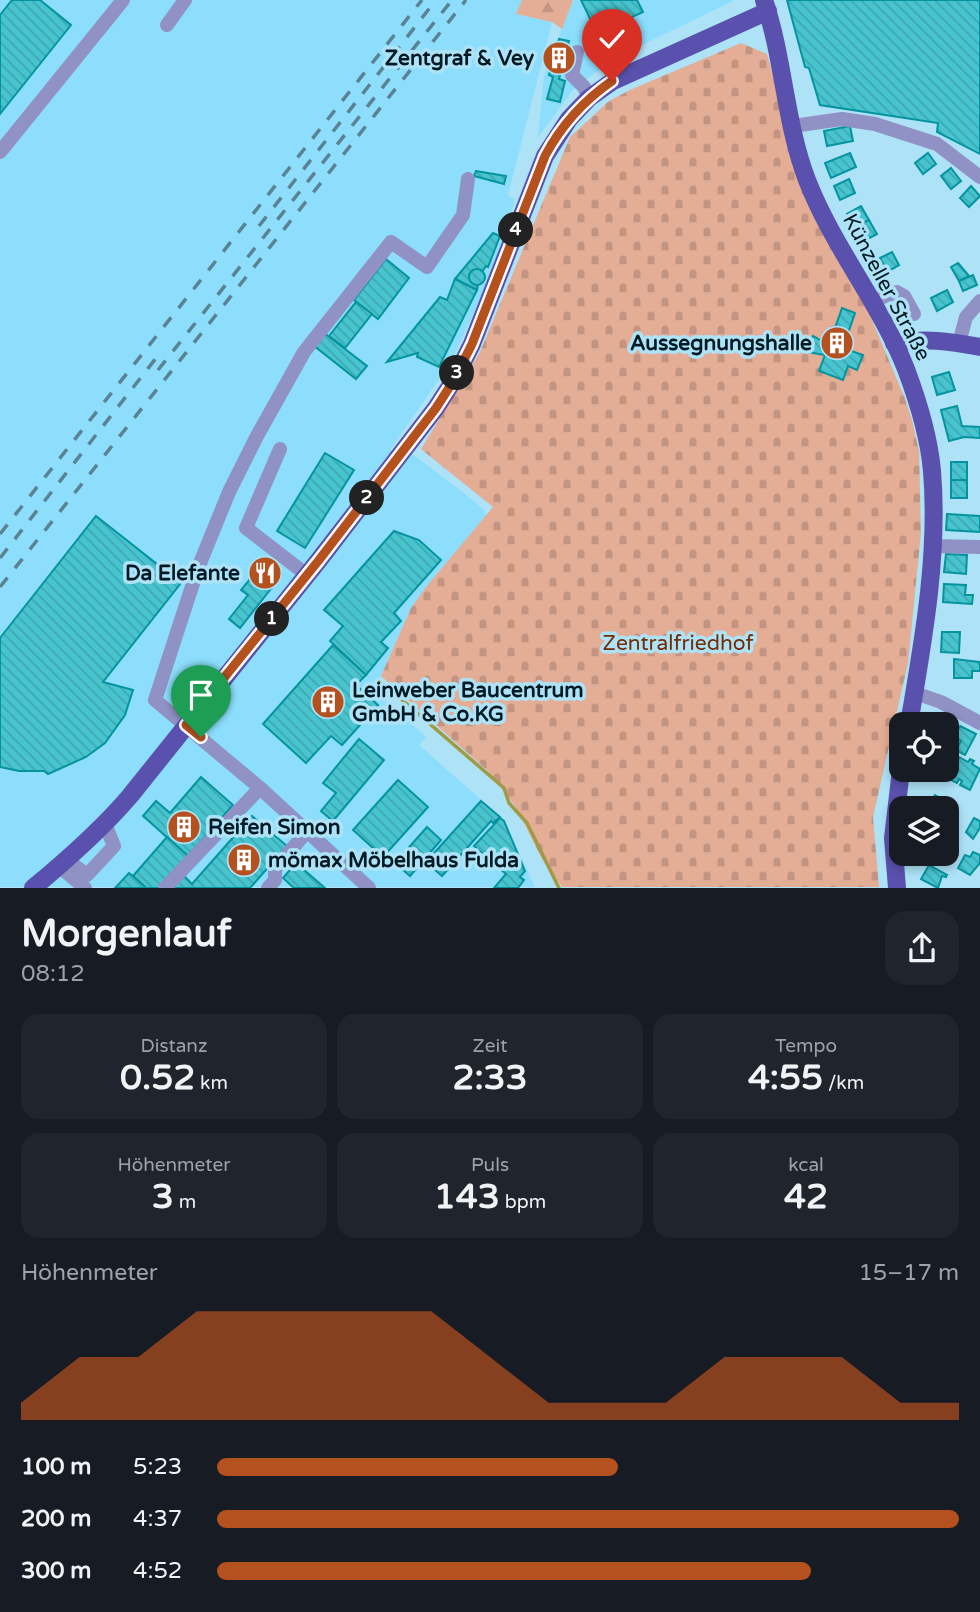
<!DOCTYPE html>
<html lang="de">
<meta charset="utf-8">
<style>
:root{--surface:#171b24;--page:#20242c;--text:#f1f3f6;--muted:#9ea1a6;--accent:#b5501f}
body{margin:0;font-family:"Varela Round",sans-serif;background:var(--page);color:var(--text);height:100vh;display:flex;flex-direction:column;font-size:26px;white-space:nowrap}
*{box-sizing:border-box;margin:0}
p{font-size:23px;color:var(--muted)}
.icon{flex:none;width:38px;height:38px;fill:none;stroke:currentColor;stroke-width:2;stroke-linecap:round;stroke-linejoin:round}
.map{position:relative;height:888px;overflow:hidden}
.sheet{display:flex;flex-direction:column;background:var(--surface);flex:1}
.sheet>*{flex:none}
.fabs{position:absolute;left:889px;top:712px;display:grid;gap:14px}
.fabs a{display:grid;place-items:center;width:70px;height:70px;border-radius:14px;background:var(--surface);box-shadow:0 4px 10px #0003;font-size:35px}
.pin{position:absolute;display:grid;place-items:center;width:60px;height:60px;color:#fff;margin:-72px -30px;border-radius:50% 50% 50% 0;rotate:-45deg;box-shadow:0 0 7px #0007}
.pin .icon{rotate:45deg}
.km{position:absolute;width:35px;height:35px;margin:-18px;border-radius:50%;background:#222;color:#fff;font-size:19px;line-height:35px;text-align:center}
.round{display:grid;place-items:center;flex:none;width:74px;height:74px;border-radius:21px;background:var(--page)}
.head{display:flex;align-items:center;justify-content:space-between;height:119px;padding:0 21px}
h1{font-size:38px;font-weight:800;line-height:52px}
.stats{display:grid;grid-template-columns:repeat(3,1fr);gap:10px;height:119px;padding:7px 21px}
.stats div{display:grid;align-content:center;border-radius:18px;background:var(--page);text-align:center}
.stats b{font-size:35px;font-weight:800}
.stats small{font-size:19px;font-weight:400}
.stats p{font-size:19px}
.chart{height:196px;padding:14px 21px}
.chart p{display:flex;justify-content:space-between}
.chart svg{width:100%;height:126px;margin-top:7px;fill:var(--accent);opacity:.7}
ul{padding:0 21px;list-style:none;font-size:23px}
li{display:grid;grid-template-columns:112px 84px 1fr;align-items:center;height:52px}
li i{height:18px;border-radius:9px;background:var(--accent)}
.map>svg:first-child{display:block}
</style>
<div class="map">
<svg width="980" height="888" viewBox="0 0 980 888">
<defs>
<pattern id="forest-firs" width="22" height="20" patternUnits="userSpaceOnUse" patternTransform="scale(1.75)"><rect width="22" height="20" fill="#e4ad96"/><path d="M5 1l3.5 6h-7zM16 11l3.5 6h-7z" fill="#c29481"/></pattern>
<pattern id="cemetery-stones" width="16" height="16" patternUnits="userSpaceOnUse" patternTransform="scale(1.75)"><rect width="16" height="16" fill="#e4ad96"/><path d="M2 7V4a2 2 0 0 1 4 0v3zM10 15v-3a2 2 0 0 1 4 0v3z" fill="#c29481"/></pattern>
<pattern id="building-back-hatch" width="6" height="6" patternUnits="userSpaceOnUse" patternTransform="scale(1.75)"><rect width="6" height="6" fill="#48c4cf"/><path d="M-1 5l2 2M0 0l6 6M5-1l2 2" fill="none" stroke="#3da8b2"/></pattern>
</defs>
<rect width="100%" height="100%" fill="#ade2f7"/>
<g fill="#8cdefc">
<polygon points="0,0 522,0 516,14 552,22 508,195 515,200 488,282 451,362 390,450 414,455 474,501 485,511 485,517 411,608 381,676 370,687 426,737 419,745 504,820 535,887 0,887"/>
<polygon points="573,0 735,0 611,60 572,91 538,137 544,76"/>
</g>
<polygon fill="url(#forest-firs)" points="522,0 573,0 562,29 552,22 516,14"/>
<polygon fill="url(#cemetery-stones)" points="741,43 767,54 783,109 904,396 912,420 919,451 921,533 908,663 873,817 879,887 562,887 542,859 517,809 489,772 381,676 411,608 426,587 493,507 421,449 480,352 570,137 609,101 632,89"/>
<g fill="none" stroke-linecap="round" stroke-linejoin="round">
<polyline stroke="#a29943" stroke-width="3.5" points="379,680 504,788 509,803 527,823 559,888"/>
</g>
<g fill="url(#building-back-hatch)" stroke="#04949f" stroke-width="2">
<polygon points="12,0 40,0 71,25 0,114 0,15"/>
<polygon points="581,0 637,0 643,12 597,33"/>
<polygon points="787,0 980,0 980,154 937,132 938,123 820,105 809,68 805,67"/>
<polygon points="559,39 569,41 559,79 565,81 560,102 547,99 553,77 549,75"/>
<polygon points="850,126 853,141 827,146 824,131"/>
<polygon points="850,153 856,167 831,178 825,163"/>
<polygon points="928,153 936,164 923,174 915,163"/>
<polygon points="951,168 961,181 951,189 941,176"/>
<polygon points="476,171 506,176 504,184 474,176"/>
<polygon points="849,179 855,193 840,200 834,186"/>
<polygon points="971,186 980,196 969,207 960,198"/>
<polygon points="861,206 869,220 854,228 847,214"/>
<polygon points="869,220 877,234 862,242 855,228"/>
<polygon points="493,233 500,236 488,267 486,266 482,272 473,270 469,275 471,282 478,285 477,290 455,279"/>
<polygon points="892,252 899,265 887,272 880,258"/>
<polygon points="386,259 409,278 378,319 354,300"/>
<polygon points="958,263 969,276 959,281 951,267"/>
<circle cx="477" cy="277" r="8"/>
<polygon points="973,275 977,285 963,291 959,281"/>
<polygon points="455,279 477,290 439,367 417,357 418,353 387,362 440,297 447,300"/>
<polygon points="947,290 953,302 937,311 931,298"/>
<polygon points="356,302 372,314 345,348 329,336"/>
<polygon points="842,308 855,313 843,348 863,355 857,370 848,366 843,380 819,371 825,355 807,352 813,336 829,345"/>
<polygon points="323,332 367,366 356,379 313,345"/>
<polygon points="949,372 955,390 937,395 932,377"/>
<polygon points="957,406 962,426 980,427 980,438 964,437 949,441 941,410"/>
<polygon points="325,453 354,470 305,548 277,531"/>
<rect x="951" y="462" width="16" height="18"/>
<rect x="951" y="480" width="16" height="18"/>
<polygon points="947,514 980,516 980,532 946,530"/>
<polygon points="96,516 181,583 103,682 133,690 125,715 105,743 86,757 48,774 44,771 19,771 0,767 0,638"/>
<polygon points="394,531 419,540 441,560 394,613 401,621 381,642 388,648 366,675 330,641 343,626 324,610"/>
<polygon points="946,554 967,555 966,574 944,572"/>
<polygon points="264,562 281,576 240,628 229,619 248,595 241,590"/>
<polygon points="944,584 966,585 965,595 973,595 972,604 943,602"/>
<polygon points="942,632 960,632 959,653 941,652"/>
<polygon points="333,645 366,675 356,685 378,705 342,745 331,736 306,763 263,724"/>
<polygon points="954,659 980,662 980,671 972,671 972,678 954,678"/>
<polygon points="960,726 976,734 965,755 956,750 961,741 954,737"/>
<polygon points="359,739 384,760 333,821 321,811 336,793 323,783"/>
<polygon points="959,757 968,762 970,759 974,761 972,764 980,769 970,790 960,785 962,781 959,779 957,783 947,778"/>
<polygon points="201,777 233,805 188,856 143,816 156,801 170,813"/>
<polygon points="398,780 428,807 383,857 353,830"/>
<polygon points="935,795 942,799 936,808 925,808"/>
<polygon points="481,801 500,817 493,823 491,821 442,876 426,862"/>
<polygon points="252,816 287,846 250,888 171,888 182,874 192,884"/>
<polygon points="500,818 504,821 525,871 520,877 524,880 518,888 494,888 506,874 474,846"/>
<polygon points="974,818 980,821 980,828 973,839 966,832"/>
<polygon points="427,827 441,840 410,876 395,863"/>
<polygon points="167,837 188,856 161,888 146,888 133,876"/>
<polygon points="973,852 980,855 980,863 970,875 958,868 965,855 970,857"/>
<polygon points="296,863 325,888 294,888 283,878"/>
<polygon points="929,865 947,875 946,877 942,876 938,888 921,879"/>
<polygon points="129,873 133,876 146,888 115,888"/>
</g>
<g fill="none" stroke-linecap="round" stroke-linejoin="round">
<g stroke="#9091c4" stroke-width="14">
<polyline points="167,25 185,0"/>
<polyline points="577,52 572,75 584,87 589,98"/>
<polyline points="793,126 842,119 875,124 937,144 980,177"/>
<polyline points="0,152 123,0"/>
<polyline points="872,301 897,292 904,296 914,314"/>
<polyline points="959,343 966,317 980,301"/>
<polyline points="280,449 246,528 307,575"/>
<polyline points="932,546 980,547"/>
<polyline points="915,693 941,702 980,723"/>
<polyline points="67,860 87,875 114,846 105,824"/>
<polyline points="59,866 85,888"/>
<polyline points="165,888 260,788"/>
<polyline points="268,888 275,880 275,869 308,830"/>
<polyline points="369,888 260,788 155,700 198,568 229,492 257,436 304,352 391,242 427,267 463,215 468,179"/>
</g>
<g stroke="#5951ad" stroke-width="18">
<path d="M764 0C784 59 785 123 807 180 833 247 880 303 906 369 918 401 929 436 932 471 939 555 923 642 909 724"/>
<path d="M894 343C926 338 948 341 980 347"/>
<path d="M33 888C68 859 101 830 130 796L319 560 436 408 454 380 472 344 545 156 569 119 589 98 613 81 768 11"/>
<polyline points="897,888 893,838 901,770"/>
</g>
<g stroke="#5a8292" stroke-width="3.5" stroke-dasharray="12 12" stroke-linecap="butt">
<polyline points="259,226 436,0"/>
<polyline points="158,370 452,0"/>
<polyline points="0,534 422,0"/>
<polyline points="0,558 160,353"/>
<polyline points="0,587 466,0"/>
</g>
</g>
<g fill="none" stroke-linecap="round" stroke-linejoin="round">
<defs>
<path id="route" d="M201 737 186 725 319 560 436 408 454 380 472 344 545 156C562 124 583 101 612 81"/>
</defs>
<use href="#route" stroke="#fff" stroke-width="14"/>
<use href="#route" stroke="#b5501f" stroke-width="9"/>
</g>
<defs>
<symbol id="building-disc" viewBox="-11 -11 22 22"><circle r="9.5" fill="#b5501f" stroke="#ade2f7"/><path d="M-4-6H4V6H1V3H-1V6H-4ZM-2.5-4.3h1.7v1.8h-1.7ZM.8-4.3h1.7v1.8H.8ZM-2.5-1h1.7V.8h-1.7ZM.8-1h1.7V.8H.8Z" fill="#fff"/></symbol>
<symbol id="restaurant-disc" viewBox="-11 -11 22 22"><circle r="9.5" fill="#b5501f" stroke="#ade2f7"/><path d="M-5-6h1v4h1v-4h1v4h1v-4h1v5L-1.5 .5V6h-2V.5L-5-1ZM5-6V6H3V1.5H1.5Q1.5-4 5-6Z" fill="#fff"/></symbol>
</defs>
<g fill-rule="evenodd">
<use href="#building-disc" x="540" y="39" width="38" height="38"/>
<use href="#building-disc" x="818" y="324" width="38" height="38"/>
<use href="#restaurant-disc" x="246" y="554" width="38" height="38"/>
<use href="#building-disc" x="309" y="683" width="38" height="38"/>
<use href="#building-disc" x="165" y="808" width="38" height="38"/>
<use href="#building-disc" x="225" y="841" width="38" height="38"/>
</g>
<g text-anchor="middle" stroke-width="7" stroke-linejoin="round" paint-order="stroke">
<g font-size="21" font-weight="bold" fill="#001a24" stroke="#ade2f7" text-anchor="end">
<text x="534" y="65">Zentgraf &amp; Vey</text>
<text x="812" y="350">Aussegnungshalle</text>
<text x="240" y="580">Da Elefante</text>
<text x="352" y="697" text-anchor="start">Leinweber Baucentrum<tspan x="352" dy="24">GmbH &amp; Co.KG</tspan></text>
<text x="208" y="834" text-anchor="start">Reifen Simon</text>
<text x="268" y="867" text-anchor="start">mömax Möbelhaus Fulda</text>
</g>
<g font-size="21" fill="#001a24" stroke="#ade2f7">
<text transform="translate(887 287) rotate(62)" y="7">Künzeller Straße</text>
</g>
<g font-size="21" fill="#732c04" stroke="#ade2f7">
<text x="678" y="650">Zentralfriedhof</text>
</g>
</g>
</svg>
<div class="fabs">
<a><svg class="icon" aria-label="locate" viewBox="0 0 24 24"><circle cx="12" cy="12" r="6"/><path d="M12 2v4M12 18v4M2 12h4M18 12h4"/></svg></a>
<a><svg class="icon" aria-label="layers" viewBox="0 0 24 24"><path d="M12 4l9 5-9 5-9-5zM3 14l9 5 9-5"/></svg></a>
</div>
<div class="pin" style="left:201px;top:737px;background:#1e9e55"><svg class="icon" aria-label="arrive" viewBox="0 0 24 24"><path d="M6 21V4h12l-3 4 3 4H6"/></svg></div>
<div class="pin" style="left:612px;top:81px;background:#d93025"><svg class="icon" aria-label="check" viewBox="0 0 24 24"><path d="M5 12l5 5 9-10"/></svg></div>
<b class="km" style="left:272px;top:619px">1</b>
<b class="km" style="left:367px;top:498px">2</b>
<b class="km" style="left:457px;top:373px">3</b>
<b class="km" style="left:516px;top:230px">4</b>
</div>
<section class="sheet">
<div class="head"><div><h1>Morgenlauf</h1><p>08:12</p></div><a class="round"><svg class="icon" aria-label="share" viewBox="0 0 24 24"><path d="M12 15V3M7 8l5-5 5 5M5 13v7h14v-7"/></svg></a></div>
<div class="stats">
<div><p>Distanz</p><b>0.52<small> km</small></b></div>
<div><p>Zeit</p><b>2:33</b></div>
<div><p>Tempo</p><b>4:55<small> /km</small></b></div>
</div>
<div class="stats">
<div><p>Höhenmeter</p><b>3<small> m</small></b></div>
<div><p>Puls</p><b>143<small> bpm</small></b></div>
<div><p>kcal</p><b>42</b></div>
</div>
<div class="chart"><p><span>Höhenmeter</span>15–17 m</p>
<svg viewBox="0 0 160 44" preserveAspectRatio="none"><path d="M0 44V38L10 22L20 22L30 6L40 6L50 6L60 6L70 6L80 22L90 38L100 38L110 38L120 22L130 22L140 22L150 38L160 38V44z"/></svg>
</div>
<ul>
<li><b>100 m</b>5:23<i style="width:54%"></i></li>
<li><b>200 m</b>4:37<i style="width:100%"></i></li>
<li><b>300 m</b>4:52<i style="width:80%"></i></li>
</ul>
</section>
